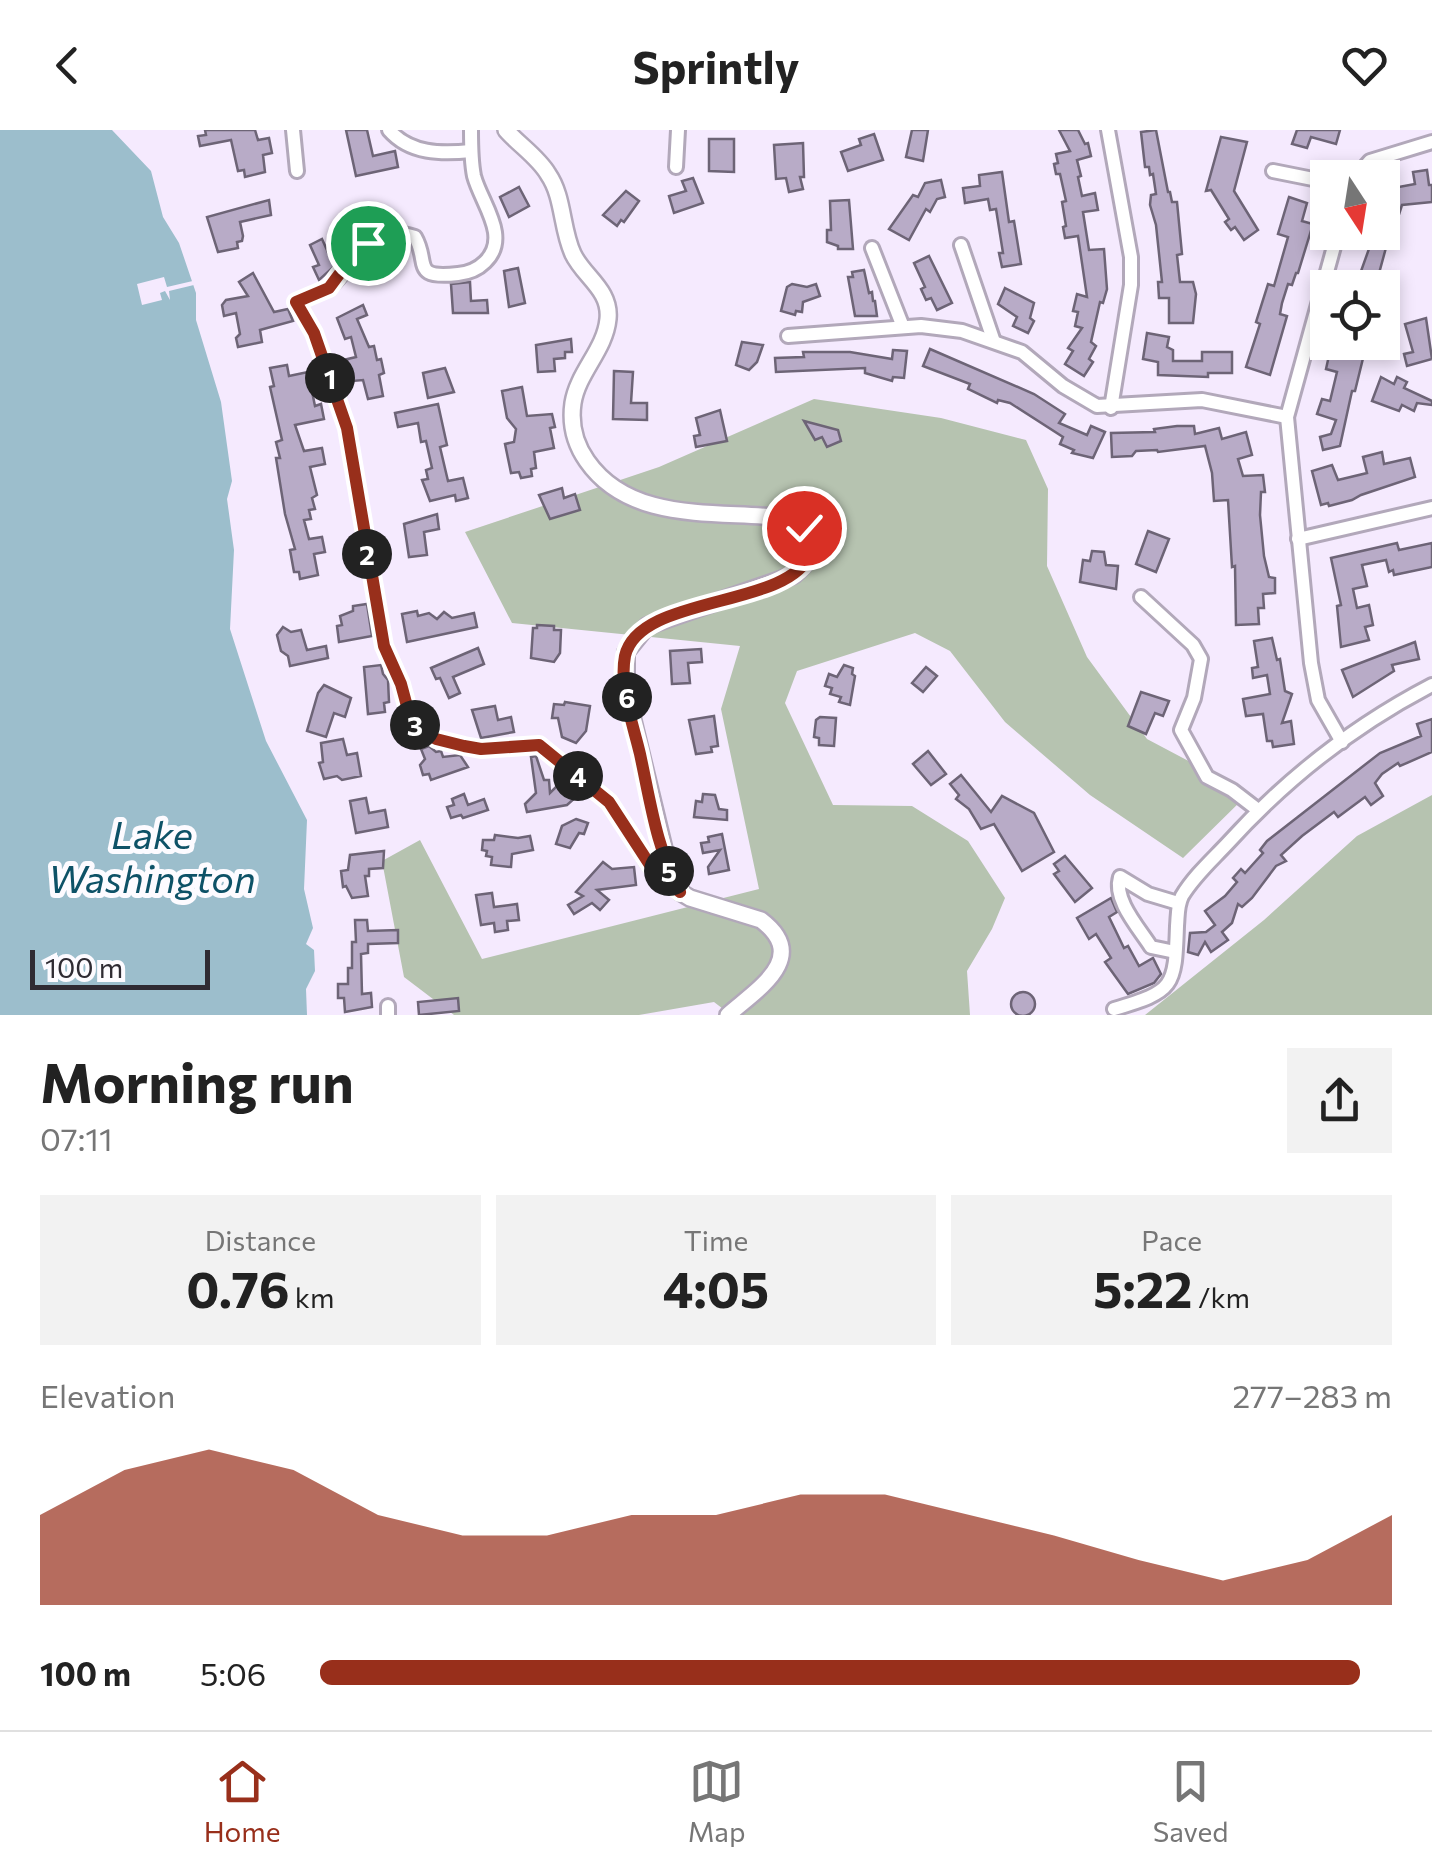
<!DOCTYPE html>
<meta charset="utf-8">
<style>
:root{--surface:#fff;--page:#f2f2f2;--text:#222;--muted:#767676;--line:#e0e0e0;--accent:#982f1b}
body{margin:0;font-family:Commissioner,sans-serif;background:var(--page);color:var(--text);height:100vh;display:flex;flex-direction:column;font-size:38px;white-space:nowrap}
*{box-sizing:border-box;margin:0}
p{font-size:32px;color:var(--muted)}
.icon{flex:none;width:55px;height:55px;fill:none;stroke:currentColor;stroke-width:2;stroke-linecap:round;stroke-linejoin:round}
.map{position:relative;height:885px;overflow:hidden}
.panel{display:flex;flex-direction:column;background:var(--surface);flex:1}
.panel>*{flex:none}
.needle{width:65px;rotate:168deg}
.fabs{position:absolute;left:1310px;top:30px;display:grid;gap:20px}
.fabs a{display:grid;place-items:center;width:90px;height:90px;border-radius:0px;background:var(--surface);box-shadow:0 5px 15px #0003;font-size:50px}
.scale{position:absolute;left:30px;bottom:25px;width:180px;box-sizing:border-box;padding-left:10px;border:5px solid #2f2b33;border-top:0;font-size:28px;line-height:35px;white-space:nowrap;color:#2f2b33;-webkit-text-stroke:8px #fdfbff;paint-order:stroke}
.pin{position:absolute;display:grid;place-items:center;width:85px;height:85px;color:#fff;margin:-42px;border:5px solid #fff;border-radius:50%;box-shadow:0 2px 10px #0007}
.km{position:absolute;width:50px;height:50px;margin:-25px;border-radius:50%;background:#222;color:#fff;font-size:28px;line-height:50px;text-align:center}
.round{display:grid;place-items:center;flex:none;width:105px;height:105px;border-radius:0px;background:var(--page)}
.headline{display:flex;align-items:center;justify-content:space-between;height:170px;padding:0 40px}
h1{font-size:55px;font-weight:700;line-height:75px}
.stats{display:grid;grid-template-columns:repeat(3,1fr);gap:15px;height:170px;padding:10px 40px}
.stats div{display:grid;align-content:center;border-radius:0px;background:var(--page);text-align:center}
.stats b{font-size:50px;font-weight:700}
.stats small{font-size:28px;font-weight:400}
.stats p{font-size:28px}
.chart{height:280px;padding:20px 40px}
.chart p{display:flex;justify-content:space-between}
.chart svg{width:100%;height:180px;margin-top:10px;fill:var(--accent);opacity:.7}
ul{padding:0 40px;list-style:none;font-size:32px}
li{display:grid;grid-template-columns:160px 120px 1fr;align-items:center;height:75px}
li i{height:25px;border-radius:12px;background:var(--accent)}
header{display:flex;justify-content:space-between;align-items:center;height:130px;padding:0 40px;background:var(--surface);font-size:45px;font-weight:700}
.tab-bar{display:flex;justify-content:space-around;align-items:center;height:140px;border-top:2px solid var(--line);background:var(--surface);font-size:28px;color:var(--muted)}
.tab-bar a{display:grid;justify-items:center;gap:5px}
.tab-bar .on{color:var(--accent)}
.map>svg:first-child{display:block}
</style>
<header><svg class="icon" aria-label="back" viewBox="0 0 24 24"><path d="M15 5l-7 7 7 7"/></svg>Sprintly<svg class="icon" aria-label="heart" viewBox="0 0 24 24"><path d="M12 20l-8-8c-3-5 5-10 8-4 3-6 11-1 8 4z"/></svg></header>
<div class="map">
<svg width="1432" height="885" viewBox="0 0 1432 885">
<rect width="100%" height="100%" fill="#f5eafe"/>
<g fill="#b6c3b0">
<polygon points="814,269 941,288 1026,310 1048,359 1047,436 1087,527 1147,609 1249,663 1183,728 1090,665 1005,592 950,521 915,503 797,541 785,573 833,675 912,676 968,711 1005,768 992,799 967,841 970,885 731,885 714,872 639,885 454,885 404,847 382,731 420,710 482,829 759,759 721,579 740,516 512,493 465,402 659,337"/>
<polygon points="1432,665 1432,885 1145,885 1264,790 1357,706"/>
</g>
<polygon fill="#9cbecc" points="0,0 112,0 151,41 163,87 179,113 196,163 196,190 221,272 232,351 227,369 234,420 230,499 266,611 307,690 304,759 313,798 306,814 314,820 315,841 306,859 307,885 0,885"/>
<polygon fill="#f5eafe" points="164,147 167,157 197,150 198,154 169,161 170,170 165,161 160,163 162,170 142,175 137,154"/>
<g fill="#b8abc7" stroke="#6d6476" stroke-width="2.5">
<polygon points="205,0 255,0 258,10 269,8 272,23 263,25 265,42 245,47 244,40 238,41 231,10 200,16 198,6 206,5"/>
<polygon points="346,0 367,0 373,26 395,21 398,37 356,46"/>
<polygon points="912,0 928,0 923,31 906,27"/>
<polygon points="1059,0 1078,0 1085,14 1088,13 1091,26 1077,30 1081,46 1078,47 1082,66 1095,63 1098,80 1083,82 1089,120 1104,119 1107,159 1103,173 1100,172 1091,212 1096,216 1089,229 1093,232 1084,246 1065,234 1073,221 1068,218 1082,198 1075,196 1078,182 1073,181 1077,164 1087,167 1078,106 1065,108 1063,97 1066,96 1062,72 1066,71 1060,44 1056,44 1054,34 1058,33 1056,24 1070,21"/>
<polygon points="1156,0 1168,62 1170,62 1172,72 1177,72 1182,124 1177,125 1180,152 1193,152 1196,164 1193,193 1169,193 1169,168 1159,168 1158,152 1162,152 1156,95 1150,75 1151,65 1156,64 1153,44 1150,45 1149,37 1145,37 1141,2"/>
<polygon points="1297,0 1340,0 1336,14 1311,7 1307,18 1292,14"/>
<polygon points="874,4 883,30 848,41 841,22 861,15 859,9"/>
<polygon points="1221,7 1247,12 1234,61 1258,100 1244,110 1235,97 1231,100 1225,92 1229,89 1211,60 1206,61"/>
<polygon points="709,9 734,9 734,42 709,41"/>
<polygon points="803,13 804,47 800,47 803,59 789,62 786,48 776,49 774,15"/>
<polygon points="1427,40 1429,55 1432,55 1432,72 1402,75 1393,103 1398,105 1395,116 1387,114 1375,158 1355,158 1375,102 1382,102 1382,81 1391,84 1388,59 1415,54 1413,42"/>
<polygon points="1002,42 1009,92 1014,91 1021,134 1002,137 999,123 1003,123 996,79 990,80 988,69 965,73 963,58 980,56 979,45"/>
<polygon points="693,48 703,73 674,83 669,66 686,61 682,51"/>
<polygon points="941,50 945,67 937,69 930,82 926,79 909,110 889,99 913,65 918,67 925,53"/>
<polygon points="519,57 529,76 509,87 500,67"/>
<polygon points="626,61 639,71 624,92 621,90 617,96 603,85"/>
<polygon points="1289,67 1307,73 1302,91 1313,94 1298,143 1296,143 1292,155 1288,154 1282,173 1280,184 1287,186 1270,245 1246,237 1260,194 1256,192 1268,154 1274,156 1288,107 1278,104"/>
<polygon points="269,70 271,85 240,92 243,106 242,111 237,112 238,118 218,122 207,87"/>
<polygon points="849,70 853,119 838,119 838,116 827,112 827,100 831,100 830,71"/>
<polygon points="322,109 331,129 336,127 339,132 319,150 313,137 319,135 310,115"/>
<polygon points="929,126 952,173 937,180 931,168 926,170 921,159 925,157 914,133"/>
<polygon points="518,138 525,173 509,177 504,141"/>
<polygon points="864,140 869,163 872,162 873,171 875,171 877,186 855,186 848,147 853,147 852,142"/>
<polygon points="253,143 274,182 288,179 293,191 260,200 262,212 238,217 236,208 240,204 236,183 224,186 222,175 226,170 248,166 239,152"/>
<polygon points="470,152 471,171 487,170 488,183 453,183 451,154"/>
<polygon points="792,154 807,157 816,154 820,166 803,172 802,182 796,181 795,185 781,181 787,157"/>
<polygon points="1005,158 1034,173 1030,188 1034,191 1028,203 1013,196 1017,187 998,174"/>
<polygon points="363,175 367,185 357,189 369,217 374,216 377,230 381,229 384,243 379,245 383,266 368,269 363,250 341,252 335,232 356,227 351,207 345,209 337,188"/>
<polygon points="1426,188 1432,229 1407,236 1404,224 1413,222 1405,194"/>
<polygon points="1147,203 1169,207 1167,217 1173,220 1173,231 1202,231 1202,222 1232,222 1232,243 1208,243 1208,247 1158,245 1158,232 1143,229"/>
<polygon points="571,209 572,222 565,222 565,228 554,229 555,241 538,242 536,215"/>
<polygon points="742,212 763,215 757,232 749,240 736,235"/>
<polygon points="1332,212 1367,212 1355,261 1352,261 1340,316 1323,320 1320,307 1331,304 1336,290 1317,284 1322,269 1330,271 1337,242 1326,239"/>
<polygon points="930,219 1034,264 1065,284 1059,293 1087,305 1091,296 1105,302 1093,328 1072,323 1074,320 1060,314 1063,307 1010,273 998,270 997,273 968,259 970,254 923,236"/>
<polygon points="893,220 907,221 904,248 893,247 892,251 865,243 865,238 776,242 775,228 804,227 803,222 850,222 892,229"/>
<polygon points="287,235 289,246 308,242 315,276 321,274 324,289 295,295 304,321 322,318 325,334 310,337 317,365 312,368 315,379 309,380 311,389 304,390 309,409 322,407 325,422 314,424 318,445 300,449 299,442 294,442 290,420 295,419 285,384 276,328 280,328 276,312 282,310 270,257 274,256 270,238"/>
<polygon points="445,238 454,262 428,268 423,243"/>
<polygon points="614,241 633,242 631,273 647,273 647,290 613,289"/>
<polygon points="1381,247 1394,254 1397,247 1407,252 1404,258 1432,271 1432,275 1417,273 1414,281 1402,275 1399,281 1372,271"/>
<polygon points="522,257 527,286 552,284 555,297 550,298 554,318 534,322 536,338 531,339 532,346 521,348 519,342 511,343 505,314 514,312 516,299 507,288 502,261"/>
<polygon points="438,274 447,315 440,317 448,351 463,348 468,368 456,371 455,365 430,371 422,350 428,349 426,340 432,338 426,311 421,312 418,293 398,297 395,283"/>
<polygon points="720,280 727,311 696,317 694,306 700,305 696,288"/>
<polygon points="804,291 838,300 841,311 827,317 822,307 815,310"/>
<polygon points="1177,296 1194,296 1195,304 1219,298 1222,309 1246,302 1252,325 1238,329 1243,346 1263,345 1265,362 1261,362 1260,385 1264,426 1269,447 1275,448 1275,463 1263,464 1264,478 1258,478 1259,494 1236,495 1235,436 1232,437 1228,370 1214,371 1212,343 1205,316 1158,322 1157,320 1136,321 1132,326 1112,327 1111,303 1155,302 1154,299"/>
<polygon points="1382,322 1384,334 1410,328 1415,347 1361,365 1352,370 1329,376 1328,373 1321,375 1312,341 1332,335 1338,350 1367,343 1363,327"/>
<polygon points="562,358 564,368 575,364 580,380 550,389 539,365"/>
<polygon points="437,384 439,399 424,402 427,425 409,427 404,394"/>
<polygon points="1148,401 1169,409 1156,442 1136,434"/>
<polygon points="1397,413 1399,420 1432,413 1432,437 1394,445 1393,440 1389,442 1386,430 1362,435 1367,456 1353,459 1357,478 1369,475 1373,495 1365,497 1369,510 1341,517 1337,476 1341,475 1331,428"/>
<polygon points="1092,421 1104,422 1106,435 1118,436 1116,459 1080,452 1083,430 1090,431"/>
<polygon points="367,474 372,506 339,512 337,496 342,495 340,486 353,481 353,476"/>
<polygon points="417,481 418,486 429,483 437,489 444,482 452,488 474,483 477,497 407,512 402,484"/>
<polygon points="537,495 554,496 554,500 561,500 560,523 554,532 531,528 533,498 537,498"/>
<polygon points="283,497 291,502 301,500 307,520 326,516 328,528 290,536 288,526 281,521 277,505"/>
<polygon points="1272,508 1277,530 1280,529 1285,561 1292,564 1282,593 1291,591 1294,614 1273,617 1272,611 1267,611 1263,584 1246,586 1243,569 1270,564 1267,545 1253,548 1252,538 1258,537 1254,511"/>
<polygon points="1415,512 1419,529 1392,535 1394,541 1353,567 1342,540"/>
<polygon points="478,518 484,534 453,547 460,563 449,568 440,548 436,549 431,538"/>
<polygon points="701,519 702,532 688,533 690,553 672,554 670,521"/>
<polygon points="381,535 383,544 388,550 389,572 384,573 385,582 368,584 364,537"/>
<polygon points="844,535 853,538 852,544 855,546 850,575 839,572 841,567 830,564 832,558 825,556 829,544 837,547"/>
<polygon points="926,537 937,546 923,562 912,553"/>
<polygon points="324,555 351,568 345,587 334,583 326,607 307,601 318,563"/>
<polygon points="1141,562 1169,571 1163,586 1155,583 1146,604 1128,596"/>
<polygon points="565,572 590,576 586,601 576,613 562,607 558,588 552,588 554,574 564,575"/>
<polygon points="495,576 498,590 511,587 514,602 481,608 472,580"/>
<polygon points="714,586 718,616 711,617 712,622 696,624 689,590"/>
<polygon points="820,587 836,588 834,616 819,615 819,608 814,607 816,590"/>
<polygon points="1432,589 1432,622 1400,636 1398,633 1382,644 1375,653 1383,666 1371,675 1365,667 1338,687 1334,682 1302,706 1281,725 1286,731 1276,736 1252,768 1242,777 1238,774 1232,793 1222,802 1228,810 1211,822 1205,812 1198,825 1188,822 1190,803 1206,802 1215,795 1205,781 1225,766 1237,752 1233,748 1241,739 1245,743 1263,723 1260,720 1267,711 1380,623 1421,606 1417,594"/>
<polygon points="343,609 347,625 357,623 361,646 342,650 337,646 324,649 319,633 323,632 321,613"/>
<polygon points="429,616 436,622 441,621 443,627 460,625 468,637 431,650 429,644 423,645 420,635 425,629 421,619"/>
<polygon points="928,621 946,644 931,655 913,634"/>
<polygon points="536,626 544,650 549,650 550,663 562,651 576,667 567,675 527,682 525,674 536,663 531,627"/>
<polygon points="961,645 991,682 1002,666 1034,683 1054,722 1022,741 994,694 981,699 969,679 956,669 959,665 950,654"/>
<polygon points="464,664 468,675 484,669 488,680 463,688 461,685 451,688 447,677 454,675 452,669"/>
<polygon points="703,664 715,665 719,679 727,680 727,690 694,687 696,671 702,672"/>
<polygon points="366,668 369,683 385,680 388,697 356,703 350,671"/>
<polygon points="576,689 588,693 584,704 579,703 570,718 556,714 562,696"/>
<polygon points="722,704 729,740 709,744 708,737 720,720 703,723 701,713 709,712 708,707"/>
<polygon points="495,705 518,708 530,706 533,720 512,724 511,737 491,735 492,727 486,726 487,721 482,720 483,710 494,710"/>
<polygon points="384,721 383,738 369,739 369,746 365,746 368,766 352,768 346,756 343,757 341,741 348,740 350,725"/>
<polygon points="1065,726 1092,758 1075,772 1054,744 1059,741 1054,734"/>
<polygon points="603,732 612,739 634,737 636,755 597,760 609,770 600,780 592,773 574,784 568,775 583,766 576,762"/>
<polygon points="492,763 494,777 517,774 519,790 507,791 508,800 495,802 494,793 481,795 476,765"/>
<polygon points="1111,768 1117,782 1109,787 1124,818 1128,816 1139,836 1153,828 1161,844 1154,853 1128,864 1105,832 1111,828 1096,804 1089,809 1077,788"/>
<polygon points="355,790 367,790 368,801 398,800 398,813 368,814 368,823 361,824 362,864 371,863 372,877 345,882 344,868 338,868 338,854 348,854 348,838 352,838 352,812 356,812"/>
<circle cx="1023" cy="874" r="12"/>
<polygon points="458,868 459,881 419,885 418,872"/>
</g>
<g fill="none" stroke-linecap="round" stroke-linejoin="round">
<defs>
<g id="minor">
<polyline points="293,0 297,41"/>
<path d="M389 0C410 24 441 24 471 21"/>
<path d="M471 0C471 15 471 31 474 46 481 73 511 107 485 132 478 139 468 143 458 144 410 149 430 133 415 107 368 91 357 132 332 155 323 163 307 166 296 173L314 203 347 298 384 516 401 554 411 591 436 609 464 616 481 619 539 615 609 672 649 735 674 757"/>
<polyline points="1108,0 1131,127 1131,155 1111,278"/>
<polyline points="676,37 678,0"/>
<polyline points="1273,41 1328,52"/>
<polyline points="1355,48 1370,31 1432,12"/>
<polyline points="1338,102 1287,287 1311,533 1318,570 1342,612"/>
<polyline points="961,115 993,209"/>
<polyline points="872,118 903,197"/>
<polyline points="788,206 921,196 962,201 1022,222 1063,256 1097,276 1202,270 1287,287"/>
<polyline points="1298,409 1432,378"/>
<polyline points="1141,467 1193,515 1201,529 1194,568 1181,600 1207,647 1232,660 1258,680"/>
<path d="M1175 822 1151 817C1139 798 1113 770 1120 747L1148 764 1178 773"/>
<polyline points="388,876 388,885"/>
<path d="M1114 879C1174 861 1175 858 1177 796 1178 785 1177 776 1182 766 1194 746 1212 730 1227 714 1285 650 1355 595 1432 555"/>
</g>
<path id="tertiary" d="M506 0C519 15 538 27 548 44 564 67 561 98 573 124 584 147 611 160 608 189 605 220 578 242 573 273 570 294 575 314 587 331 631 394 717 380 784 388L804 398C815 416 811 431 794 445L647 496 626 522V562L670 744 680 762 690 768 761 790C811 828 756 860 728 885"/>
</defs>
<use href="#minor" stroke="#b2a8ba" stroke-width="18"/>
<use href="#tertiary" stroke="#b2a8ba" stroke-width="20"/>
<use href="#minor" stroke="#fff" stroke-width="12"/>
<use href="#tertiary" stroke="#fff" stroke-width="15"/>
</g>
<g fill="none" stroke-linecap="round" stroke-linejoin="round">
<defs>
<path id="route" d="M368 113 352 127 329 158 296 172 314 203 347 298 384 516 401 554 411 591 436 609 464 616 481 619 539 615 609 672 650 735 680 762C657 721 650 670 640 624 633 594 619 557 625 526 639 464 788 479 810 424L809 406 804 398"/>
</defs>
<use href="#route" stroke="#fff" stroke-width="20"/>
<use href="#route" stroke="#982f1b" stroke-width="12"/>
</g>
<g text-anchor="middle" stroke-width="10" stroke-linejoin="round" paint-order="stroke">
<g font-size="38" font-style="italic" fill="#0e5267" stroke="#fdfbff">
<text x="152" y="719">Lake<tspan x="152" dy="44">Washington</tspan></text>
</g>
</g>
</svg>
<div class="fabs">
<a><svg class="needle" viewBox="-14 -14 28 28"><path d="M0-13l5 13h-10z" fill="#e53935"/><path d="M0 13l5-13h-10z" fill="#767676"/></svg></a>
<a><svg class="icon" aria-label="locate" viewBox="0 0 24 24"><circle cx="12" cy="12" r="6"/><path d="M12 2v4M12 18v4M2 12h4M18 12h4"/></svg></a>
</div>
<div class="scale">100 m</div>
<div class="pin" style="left:368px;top:113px;background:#1e9e55"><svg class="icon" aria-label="arrive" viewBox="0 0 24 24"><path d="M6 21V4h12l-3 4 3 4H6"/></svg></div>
<div class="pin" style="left:804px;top:398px;background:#d93025"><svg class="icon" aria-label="check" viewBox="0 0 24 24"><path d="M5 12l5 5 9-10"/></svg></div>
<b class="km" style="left:330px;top:248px">1</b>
<b class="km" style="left:367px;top:424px">2</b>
<b class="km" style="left:415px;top:595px">3</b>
<b class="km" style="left:578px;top:646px">4</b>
<b class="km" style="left:669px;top:741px">5</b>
<b class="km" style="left:627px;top:567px">6</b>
</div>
<section class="panel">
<div class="headline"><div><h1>Morning run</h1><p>07:11</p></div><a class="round"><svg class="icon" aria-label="share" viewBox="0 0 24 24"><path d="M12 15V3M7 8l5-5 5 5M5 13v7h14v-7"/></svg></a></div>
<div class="stats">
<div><p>Distance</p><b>0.76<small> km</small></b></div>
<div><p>Time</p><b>4:05</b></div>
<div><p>Pace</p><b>5:22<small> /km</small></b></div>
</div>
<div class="chart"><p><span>Elevation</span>277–283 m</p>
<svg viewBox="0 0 160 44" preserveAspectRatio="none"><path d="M0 44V22L10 11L20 6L30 11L40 22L50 27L60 27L70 22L80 22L90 17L100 17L110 22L120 27L130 33L140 38L150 33L160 22V44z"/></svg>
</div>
<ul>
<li><b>100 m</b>5:06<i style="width:97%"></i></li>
</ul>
</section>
<nav class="tab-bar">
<a class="on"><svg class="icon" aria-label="home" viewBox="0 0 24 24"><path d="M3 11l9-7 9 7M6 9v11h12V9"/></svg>Home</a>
<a><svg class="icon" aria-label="map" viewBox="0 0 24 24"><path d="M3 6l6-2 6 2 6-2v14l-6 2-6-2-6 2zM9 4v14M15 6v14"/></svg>Map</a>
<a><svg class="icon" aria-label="saved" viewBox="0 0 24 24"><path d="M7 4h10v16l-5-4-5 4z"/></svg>Saved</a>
</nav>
